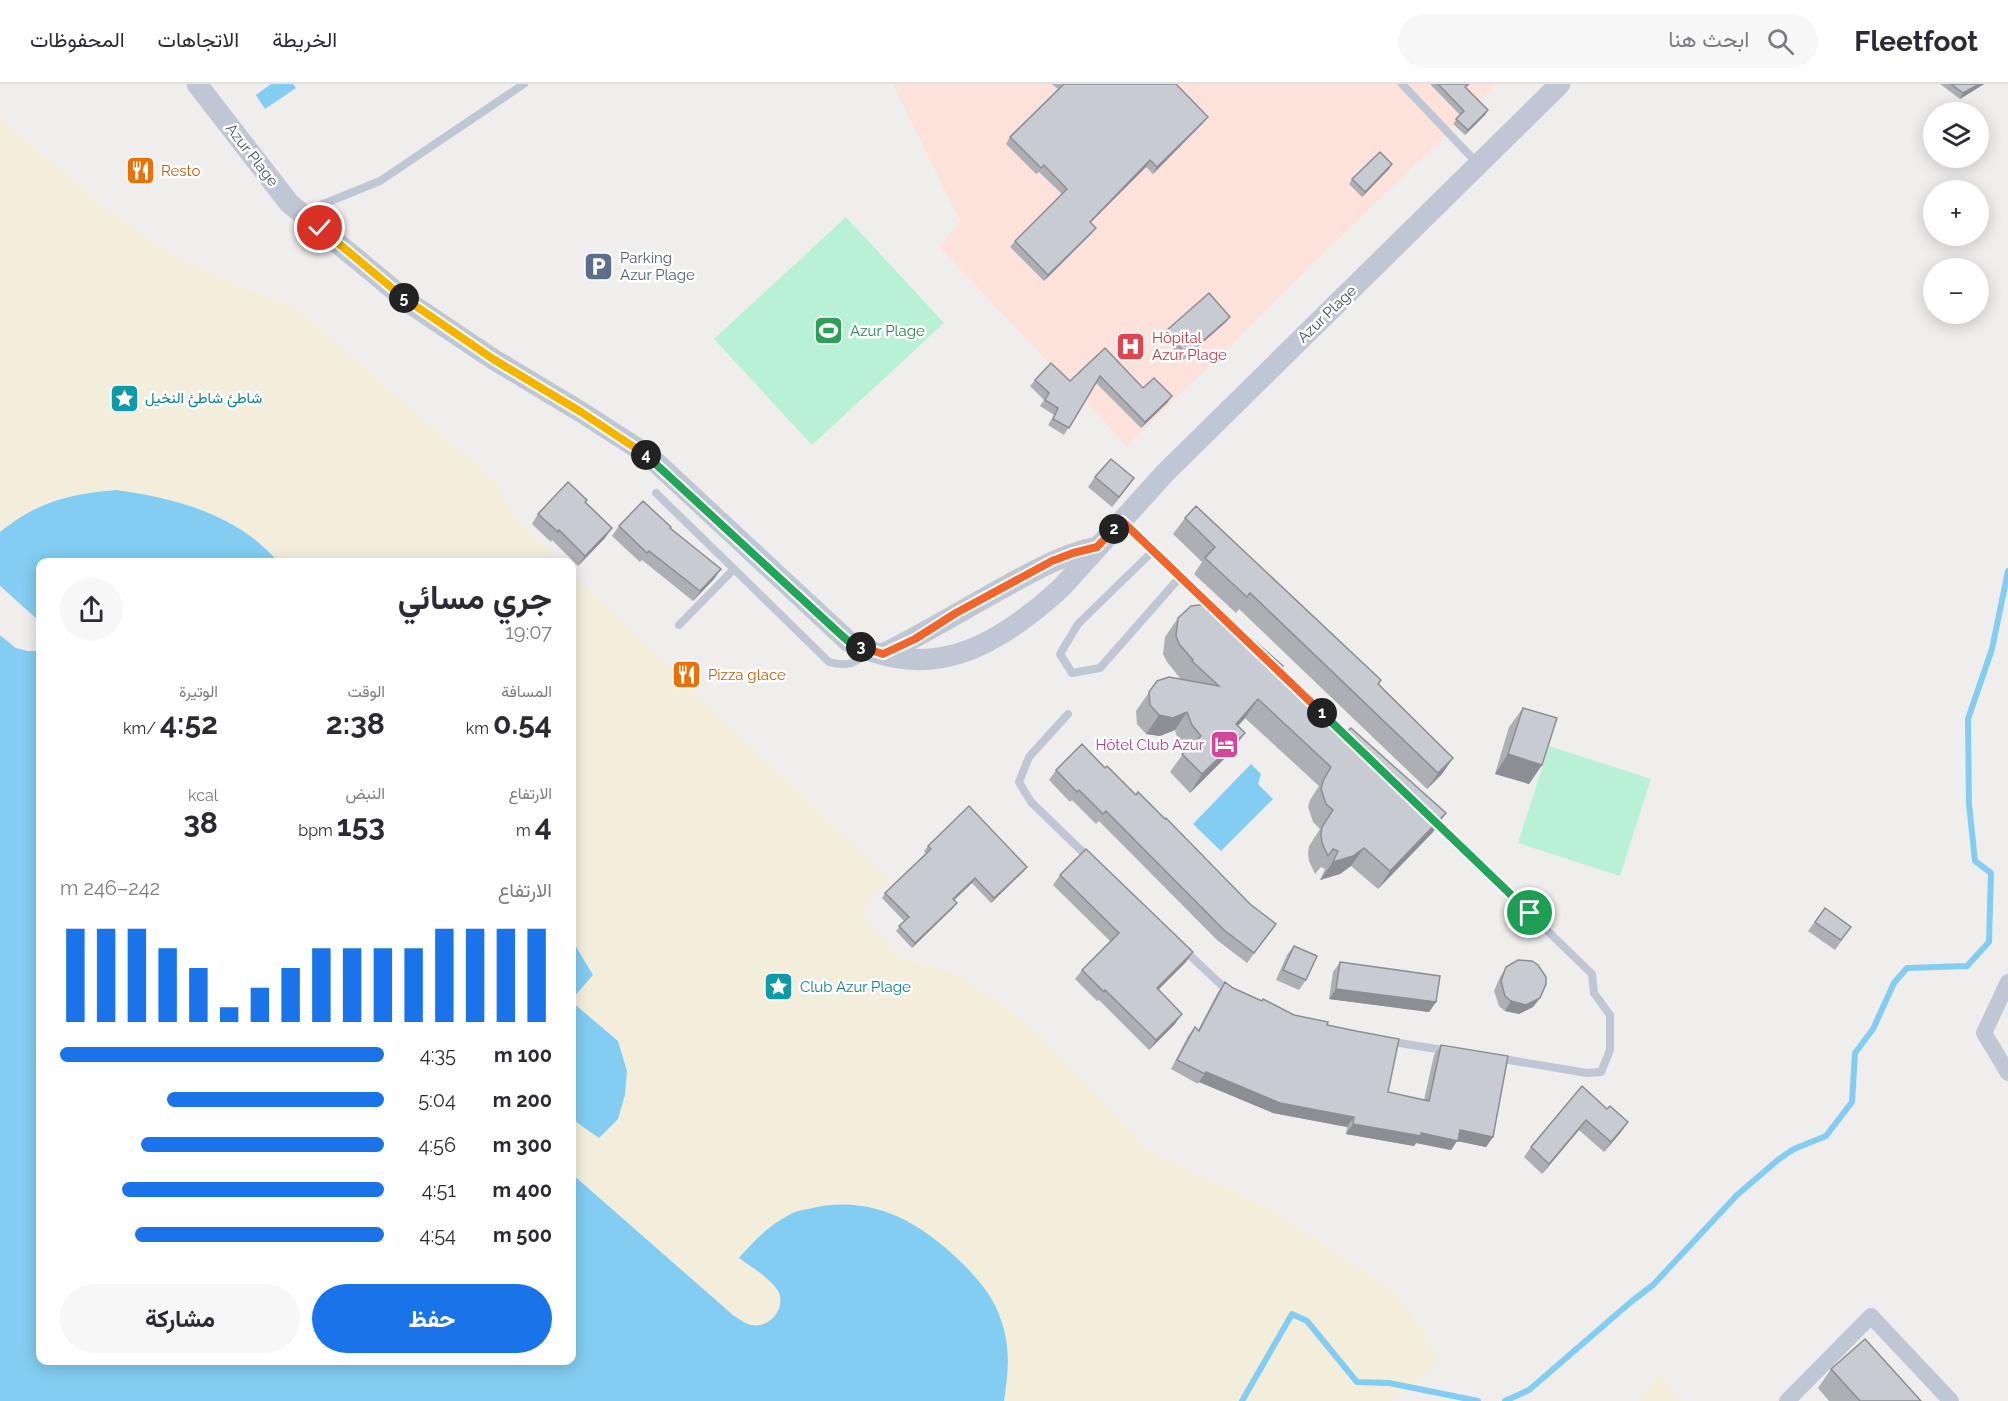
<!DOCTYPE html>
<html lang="ar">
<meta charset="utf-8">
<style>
:root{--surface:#fff;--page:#f7f7f7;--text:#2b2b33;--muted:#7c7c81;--line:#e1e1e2;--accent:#1a73e8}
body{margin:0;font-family:Raleway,Vazirmatn,sans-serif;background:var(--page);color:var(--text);direction:rtl;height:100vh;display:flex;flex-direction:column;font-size:22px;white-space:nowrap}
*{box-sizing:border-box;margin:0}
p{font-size:20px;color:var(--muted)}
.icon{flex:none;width:33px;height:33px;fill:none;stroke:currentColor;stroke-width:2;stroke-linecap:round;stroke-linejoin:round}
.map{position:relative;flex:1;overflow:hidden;direction:ltr}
.panel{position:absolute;left:36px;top:474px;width:540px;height:807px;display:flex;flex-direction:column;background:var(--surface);border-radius:12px;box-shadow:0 3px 15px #0003;direction:rtl}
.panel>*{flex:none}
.fabs{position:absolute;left:1923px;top:18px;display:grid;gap:12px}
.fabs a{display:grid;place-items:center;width:66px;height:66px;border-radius:50%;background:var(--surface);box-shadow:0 3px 15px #0003;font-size:30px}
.pin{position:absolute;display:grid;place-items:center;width:51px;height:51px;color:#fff;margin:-26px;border:3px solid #fff;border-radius:50%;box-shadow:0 2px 6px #0007}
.km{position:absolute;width:30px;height:30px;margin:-15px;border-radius:50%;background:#222;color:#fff;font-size:16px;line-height:30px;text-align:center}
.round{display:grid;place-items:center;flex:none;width:63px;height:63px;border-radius:32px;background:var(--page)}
.head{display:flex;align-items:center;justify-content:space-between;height:102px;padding:0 24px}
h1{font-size:33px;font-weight:700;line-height:45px}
.stats{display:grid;grid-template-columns:repeat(3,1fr);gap:9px;height:102px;padding:6px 24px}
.stats div{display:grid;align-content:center}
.stats b{font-size:30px;font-weight:700}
.stats small{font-size:16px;font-weight:400}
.stats p{font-size:16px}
.chart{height:168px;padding:12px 24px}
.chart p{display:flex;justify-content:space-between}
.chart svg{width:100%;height:108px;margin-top:6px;stroke:var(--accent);stroke-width:6}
.action{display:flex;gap:12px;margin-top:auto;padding:12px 24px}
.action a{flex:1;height:69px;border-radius:36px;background:var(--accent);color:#fff;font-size:24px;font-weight:700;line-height:69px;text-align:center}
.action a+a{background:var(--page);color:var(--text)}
ul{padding:0 24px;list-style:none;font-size:20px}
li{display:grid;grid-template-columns:96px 72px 1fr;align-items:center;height:45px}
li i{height:15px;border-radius:8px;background:var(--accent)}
header{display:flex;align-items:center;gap:36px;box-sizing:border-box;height:84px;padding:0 30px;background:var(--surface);border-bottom:2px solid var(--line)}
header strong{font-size:28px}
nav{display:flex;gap:33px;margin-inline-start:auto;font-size:21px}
.search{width:420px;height:54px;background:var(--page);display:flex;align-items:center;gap:15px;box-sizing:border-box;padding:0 21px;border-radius:33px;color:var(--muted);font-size:22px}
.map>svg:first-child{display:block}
</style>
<header>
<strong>Fleetfoot</strong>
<div class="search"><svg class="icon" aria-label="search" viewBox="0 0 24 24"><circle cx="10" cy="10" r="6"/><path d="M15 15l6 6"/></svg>ابحث هنا</div>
<nav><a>الخريطة</a><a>الاتجاهات</a><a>المحفوظات</a></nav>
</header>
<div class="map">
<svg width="2008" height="1317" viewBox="0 0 2008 1317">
<rect width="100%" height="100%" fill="#f0eded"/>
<polygon fill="#fce2db" points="893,0 1497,0 1127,362 940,163 960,137"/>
<g fill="#b8f1d5">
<polygon points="846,133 944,239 812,361 714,255"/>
<polygon points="1549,662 1651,695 1620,792 1518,759"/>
</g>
<g fill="#f3eedc">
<polygon points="0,33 24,57 64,86 96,117 163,165 211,190 286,220 298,222 319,244 496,398 520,439 561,478 278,478 267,465 234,441 188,421 148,410 65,413 42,420 25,429 0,448"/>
<path d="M572 489 889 795 860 829 902 875 960 891 1034 944 1149 1066 1273 1126 1399 1210 1440 1276 1420 1296 1391 1317H1004L1008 1288 888 1128 858 1120H827L739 1173C751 1185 770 1193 778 1208 785 1220 774 1239 761 1242 751 1243 743 1237 734 1232L572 1090V1035L599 1053 618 957 572 918V915L593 891 572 856Z"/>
<polygon points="1659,1291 1683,1317 1635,1317"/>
</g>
<g fill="#82cdf1">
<polygon points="271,0 293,0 296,4 265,25 256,11"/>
<path d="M116 406C175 414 239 431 278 478H40V538L0 502V448C37 418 69 410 116 406Z"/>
<path d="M0 551 16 564 37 567 40 564V1276H572V1090L734 1232C740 1235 745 1240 751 1241 768 1244 783 1229 780 1212 778 1199 750 1182 739 1174 754 1157 770 1140 791 1130 796 1127 802 1126 808 1125 870 1109 920 1137 963 1180 976 1193 991 1210 998 1228 1011 1259 1009 1284 1004 1317H0Z"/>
<polygon points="1251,680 1261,690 1258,700 1273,715 1221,767 1193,740"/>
<polygon points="572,856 593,891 572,915"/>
<polygon points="572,918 618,957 627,987 625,1011 618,1035 599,1054 572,1035"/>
</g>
<g fill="#f0eded">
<polygon points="0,502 40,538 40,541 0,506"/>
<polygon points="0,548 17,561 36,564 40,561 40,564 37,567 27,567 16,564 0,551"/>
</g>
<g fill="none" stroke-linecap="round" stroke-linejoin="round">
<g stroke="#82cdf1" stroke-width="6">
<polyline points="1242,1317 1292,1230 1307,1237 1357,1298 1389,1299 1478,1317"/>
<polyline points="1505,1317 1529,1306 1632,1217 1653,1201 1737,1111 1779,1075 1794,1065 1826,1052 1852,1018 1855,969 1873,945 1894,899 1907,884 1967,882 1989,858 1991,789 1975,777 1969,720 1968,635 1992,565 2008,487"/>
</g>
<g stroke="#bfc7d4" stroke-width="8">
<polyline points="1402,0 1478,80"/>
<polyline points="301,129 380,97 524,0"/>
<polyline points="656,409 734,485"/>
<polyline points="1122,437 1180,493"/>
<polyline points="1153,467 1078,540 1060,570 1072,589 1100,584 1180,493 1216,528"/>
<path d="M679 541 734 485 829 578C846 583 857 580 868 567"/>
<polyline points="1271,580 1351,657"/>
<polyline points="1068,630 1029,673 1019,698 1031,718 1091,776"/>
<polyline points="1431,734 1592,890 1594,909 1610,931 1610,966 1601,988 1587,989 1497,974"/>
<polyline points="1184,866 1229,908"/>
<polyline points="1387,957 1449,967"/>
</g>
<g stroke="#bfc7d4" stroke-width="16">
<polyline points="2008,898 1984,949 2008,989"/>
<polyline points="1787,1317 1871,1232 1951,1317"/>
</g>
<g stroke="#bfc7d4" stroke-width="21">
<path d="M197 0 289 119 411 220 493 275 581 328 648 371 848 557C932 601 999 561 1062 503L1165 389 1560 0"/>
<path d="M883 570C925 549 966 524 1008 501 1037 485 1064 470 1097 463"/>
</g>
</g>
<g fill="#adafb5">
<polygon points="1052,0 1178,0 1176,1 1203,39 1153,90 1146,83 1090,139 1091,150 1044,197 1010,163 1015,157 1062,110 1039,88 1036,90 1006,60 1010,53 1058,5"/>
<polygon points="1430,0 1470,0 1466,4 1488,26 1485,31 1465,51 1453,40 1460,31"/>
<polygon points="1940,0 1984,0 1960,15"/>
<polygon points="1392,80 1389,85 1362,113 1349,100 1352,95"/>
<polygon points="1230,233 1226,238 1183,276 1162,252 1166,247"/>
<polygon points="1105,264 1143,304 1172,312 1167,319 1141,344 1096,299 1064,351 1048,341 1054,331 1040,322 1044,316 1030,302 1035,296 1070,297"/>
<polygon points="1095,393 1134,394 1112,423 1088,403"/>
<polygon points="585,418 605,454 578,482 552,456 551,458 532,440 538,430"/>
<polygon points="1185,434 1381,596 1379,600 1453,674 1442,690 1427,705 1239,525 1236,529 1194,490 1202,478 1173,450"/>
<polygon points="619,442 670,444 721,485 714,495 693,517 642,476 640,478 612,452"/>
<polygon points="1178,534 1276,592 1341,652 1446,729 1433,748 1378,805 1351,782 1340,790 1320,796 1325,785 1321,783 1315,790 1309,777 1308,769 1309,762 1320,745 1313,738 1308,723 1310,716 1319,702 1245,634 1238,642 1232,667 1190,709 1170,688 1185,667 1179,660 1175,646 1160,652 1146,650 1137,640 1136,627 1157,597 1180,594 1167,578 1163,570 1165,553"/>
<polygon points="1523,624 1542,681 1529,700 1495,690 1509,643"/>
<polygon points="1056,686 1269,850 1247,879 1217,856 1099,737 1096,740 1072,716 1070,718 1049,696"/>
<polygon points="928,762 1024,787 991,819 972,799 954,816 957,819 953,824 912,864 896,847 904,837 882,814 885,809 926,769 924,767"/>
<polygon points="1060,791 1186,878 1158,906 1175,940 1149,966 1099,916 1097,917 1075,895 1082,886 1110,857 1053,801"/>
<polygon points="1825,824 1851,843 1835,866 1808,847"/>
<polygon points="1294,862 1306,896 1299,906 1276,896 1287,871"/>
<polygon points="1340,878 1436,918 1429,928 1329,915 1333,888"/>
<polygon points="1506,883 1540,914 1533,923 1519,930 1505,927 1499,922 1494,907 1500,893"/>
<polygon points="1225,898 1233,904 1294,931 1327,941 1388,1008 1424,1016 1434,971 1441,961 1493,1053 1486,1063 1457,1057 1451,1066 1416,1059 1414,1062 1346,1050 1347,1043 1273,1029 1199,998 1198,1000 1171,985 1188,952 1195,943 1198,946 1218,908"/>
<polygon points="1582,1002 1621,1048 1604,1068 1579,1046 1542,1090 1524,1073 1531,1063"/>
<polygon points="1831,1285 1921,1317 1829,1317 1818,1304"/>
</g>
<g fill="#8d8e94">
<polygon points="1979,0 1984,0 1960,15 1963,9"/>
<polygon points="1488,26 1485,31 1465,51 1468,46"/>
<polygon points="1208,33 1203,39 1153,90 1157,83"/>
<polygon points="1150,76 1146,83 1085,144 1090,138"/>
<polygon points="1392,80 1389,85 1362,113 1365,108"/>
<polygon points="1096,144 1091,150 1044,197 1048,191"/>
<polygon points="1230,233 1226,238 1183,276 1187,271"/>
<polygon points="1172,312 1167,319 1141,344 1145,338"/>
<polygon points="1134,394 1127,404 1112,423 1119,413"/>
<polygon points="612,444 605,454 578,482 585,472"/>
<polygon points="721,485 714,495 693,517 700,507"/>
<polygon points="1258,615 1245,634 1223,658 1236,640"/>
<polygon points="1187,628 1175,646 1160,652 1146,650 1159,631"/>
<polygon points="1245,649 1232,667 1190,709 1202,690"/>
<polygon points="1508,670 1542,681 1529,700 1495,690"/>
<polygon points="1453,674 1442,690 1427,705 1438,689"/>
<polygon points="1446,729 1433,748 1378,805 1390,787"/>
<polygon points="1364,764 1351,782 1340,790 1320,796 1333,778"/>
<polygon points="1027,783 1024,787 991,819 994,814"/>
<polygon points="975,794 972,799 950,820 953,815"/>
<polygon points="957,819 953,824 912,864 915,859"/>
<polygon points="1193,868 1186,878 1150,914 1157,904"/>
<polygon points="1336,905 1436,918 1429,928 1329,915"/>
<polygon points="1540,914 1533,923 1519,930 1505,927 1511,917"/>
<polygon points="1182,930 1175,940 1149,966 1156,956"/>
<polygon points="1206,988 1354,1033 1347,1043 1273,1029 1199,998"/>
<polygon points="1586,1036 1579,1046 1542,1090 1549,1080"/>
<polygon points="1628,1038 1621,1048 1604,1068 1611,1058"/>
<polygon points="1353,1040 1421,1049 1460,1046 1493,1053 1486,1063 1457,1057 1451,1066 1416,1059 1414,1062 1346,1050"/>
</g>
<g fill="#c9cbd3" stroke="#8d8e94" stroke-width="1.5">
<polygon points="1064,0 1176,0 1208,33 1157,83 1150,76 1090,138 1096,144 1048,191 1015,157 1067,105 1044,81 1041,84 1010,53"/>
<polygon points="1438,0 1468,0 1465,3 1488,26 1468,46 1456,35 1464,27"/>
<polygon points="1951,0 1979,0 1963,9"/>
<polygon points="1380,68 1392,80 1365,108 1352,95"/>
<polygon points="1209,209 1230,233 1187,271 1166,247"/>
<polygon points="1105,264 1143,304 1154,294 1172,312 1145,338 1100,292 1069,344 1053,335 1058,324 1045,316 1049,309 1035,296 1051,279 1070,297"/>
<polygon points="1111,375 1134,394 1119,413 1095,393"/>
<polygon points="568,398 587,416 585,418 612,444 585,472 559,446 558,448 538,430"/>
<polygon points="643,417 671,443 670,444 721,485 700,507 649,467 647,469 619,442"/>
<polygon points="1196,422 1381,596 1378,600 1453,674 1438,689 1250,509 1247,513 1205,474 1215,463 1185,434"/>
<polygon points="1208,520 1216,523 1283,582 1275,591 1341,652 1351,644 1446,729 1390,787 1364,764 1353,772 1333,778 1338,767 1333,765 1328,772 1322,759 1321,751 1322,743 1333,726 1326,720 1321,705 1323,697 1331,683 1258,615 1236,640 1245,649 1202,690 1182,670 1201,652 1192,641 1187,628 1173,634 1159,631 1150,621 1149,608 1157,597 1169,593 1219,602 1192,577 1193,576 1179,560 1176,552 1178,534 1191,522"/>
<polygon points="1523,624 1557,634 1542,681 1508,670"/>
<polygon points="1082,660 1105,684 1107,682 1136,711 1138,708 1165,735 1166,734 1250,820 1276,840 1254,869 1224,846 1106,727 1103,730 1079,706 1077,708 1056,686"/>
<polygon points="969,722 1027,783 994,814 975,794 953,815 957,819 915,859 899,842 909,833 885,809 931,765 928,762"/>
<polygon points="1086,765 1193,868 1157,904 1182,930 1156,956 1105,906 1104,908 1082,886 1119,849 1060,791"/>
<polygon points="1825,824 1851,843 1841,856 1815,838"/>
<polygon points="1294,862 1317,872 1306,896 1283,886"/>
<polygon points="1518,876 1532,877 1538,881 1546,893 1546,900 1540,914 1526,921 1511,917 1505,912 1501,897 1506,883"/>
<polygon points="1340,878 1440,892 1436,918 1336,905"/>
<polygon points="1225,898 1233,904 1262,917 1263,915 1294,931 1328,938 1327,941 1356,947 1399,955 1388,1008 1429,1017 1441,961 1508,972 1493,1053 1460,1046 1458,1057 1421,1049 1421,1052 1353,1040 1354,1033 1280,1019 1206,988 1205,990 1177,976 1195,943 1199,947"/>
<polygon points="1582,1002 1607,1025 1610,1022 1628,1038 1611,1058 1586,1036 1549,1080 1531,1063"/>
<polygon points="1865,1255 1921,1317 1860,1317 1831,1285"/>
</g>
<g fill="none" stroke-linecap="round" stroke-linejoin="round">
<defs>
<polyline id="split-1" points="1322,629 1530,829"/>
<polyline id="split-2" points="1114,445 1122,437 1322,629"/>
<polyline id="split-3" points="861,563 883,570 915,555 956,529 1052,477 1073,469 1097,463 1114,445"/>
<polyline id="split-4" points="646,371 839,549 848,557 861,563"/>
<polyline id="split-5" points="404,214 493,275 581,328 646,371"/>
<polyline id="split-6" points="320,144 404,214"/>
</defs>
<use href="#split-1" stroke="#fff" stroke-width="12"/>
<use href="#split-2" stroke="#fff" stroke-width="12"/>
<use href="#split-3" stroke="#fff" stroke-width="12"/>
<use href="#split-4" stroke="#fff" stroke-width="12"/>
<use href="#split-5" stroke="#fff" stroke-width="12"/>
<use href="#split-6" stroke="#fff" stroke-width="12"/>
<use href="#split-1" stroke="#22a559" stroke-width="8"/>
<use href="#split-2" stroke="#f0652b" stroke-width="8"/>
<use href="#split-3" stroke="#f0652b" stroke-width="8"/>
<use href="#split-4" stroke="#22a559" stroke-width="8"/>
<use href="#split-5" stroke="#f5b400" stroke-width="8"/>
<use href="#split-6" stroke="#f5b400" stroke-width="8"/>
</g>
<defs>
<symbol id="restaurant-square" viewBox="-11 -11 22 22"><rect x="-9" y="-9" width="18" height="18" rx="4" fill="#e8710a" stroke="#fff"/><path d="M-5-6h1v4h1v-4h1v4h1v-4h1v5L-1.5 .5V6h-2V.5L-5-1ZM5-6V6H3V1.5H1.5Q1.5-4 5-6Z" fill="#fff"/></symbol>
<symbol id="parking-square" viewBox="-11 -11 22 22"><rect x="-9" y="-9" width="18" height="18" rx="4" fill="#5c6f8a" stroke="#fff"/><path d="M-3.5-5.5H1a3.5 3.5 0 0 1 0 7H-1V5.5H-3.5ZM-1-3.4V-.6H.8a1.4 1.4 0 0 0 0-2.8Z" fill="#fff"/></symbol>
<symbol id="stadium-square" viewBox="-11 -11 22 22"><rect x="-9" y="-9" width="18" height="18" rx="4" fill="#2e9e5b" stroke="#fff"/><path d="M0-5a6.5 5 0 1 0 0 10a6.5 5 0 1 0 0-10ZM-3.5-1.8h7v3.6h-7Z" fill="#fff"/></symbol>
<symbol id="hospital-square" viewBox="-11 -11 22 22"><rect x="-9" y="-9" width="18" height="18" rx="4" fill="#e0444e" stroke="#fff"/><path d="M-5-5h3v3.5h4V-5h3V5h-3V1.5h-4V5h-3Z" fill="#fff"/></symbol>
<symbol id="sight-square" viewBox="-11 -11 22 22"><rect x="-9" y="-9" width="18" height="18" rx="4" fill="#0f9aa8" stroke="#fff"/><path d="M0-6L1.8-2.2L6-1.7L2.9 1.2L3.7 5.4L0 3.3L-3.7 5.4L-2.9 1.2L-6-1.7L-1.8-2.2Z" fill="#fff"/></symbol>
<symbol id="hotel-square" viewBox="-11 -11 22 22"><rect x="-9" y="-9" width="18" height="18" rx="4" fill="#d1479c" stroke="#fff"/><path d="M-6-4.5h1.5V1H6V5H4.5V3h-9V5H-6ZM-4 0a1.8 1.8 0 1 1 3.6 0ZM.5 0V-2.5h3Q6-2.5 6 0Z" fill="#fff"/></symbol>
</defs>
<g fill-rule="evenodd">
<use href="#restaurant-square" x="124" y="70" width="33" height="33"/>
<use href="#parking-square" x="582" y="166" width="33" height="33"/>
<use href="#stadium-square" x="812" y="230" width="33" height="33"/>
<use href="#hospital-square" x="1114" y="246" width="33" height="33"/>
<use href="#sight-square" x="108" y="298" width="33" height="33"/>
<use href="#restaurant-square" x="670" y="574" width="33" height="33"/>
<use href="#hotel-square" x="1208" y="644" width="33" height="33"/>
<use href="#sight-square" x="762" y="886" width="33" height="33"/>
</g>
<g text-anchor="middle" stroke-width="5" stroke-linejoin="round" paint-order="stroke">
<g font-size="15" fill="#444e5c" stroke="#fff">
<text transform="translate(252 71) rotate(52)" y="5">Azur Plage</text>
<text transform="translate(1327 230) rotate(-44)" y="5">Azur Plage</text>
</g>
<g font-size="15" fill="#c56008" stroke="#fff" text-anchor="start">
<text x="161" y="92">Resto</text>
<text x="708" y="596">Pizza glace</text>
</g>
<g font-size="15" fill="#4e5e75" stroke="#fff" text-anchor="start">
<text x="620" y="179">Parking<tspan x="620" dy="17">Azur Plage</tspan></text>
</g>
<g font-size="15" fill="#27864d" stroke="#fff" text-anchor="start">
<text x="850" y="252">Azur Plage</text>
</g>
<g font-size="15" fill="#be3a42" stroke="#fff" text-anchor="start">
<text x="1152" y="259">Hôpital<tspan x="1152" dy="17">Azur Plage</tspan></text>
</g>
<g font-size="15" fill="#0d838f" stroke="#fff" text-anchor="start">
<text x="145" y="319">شاطئ شاطئ النخيل</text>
<text x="800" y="908">Club Azur Plage</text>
</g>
<g font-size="15" fill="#b23c85" stroke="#fff" text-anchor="end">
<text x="1204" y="666">Hôtel Club Azur</text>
</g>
</g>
</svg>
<div class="fabs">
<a><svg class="icon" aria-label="layers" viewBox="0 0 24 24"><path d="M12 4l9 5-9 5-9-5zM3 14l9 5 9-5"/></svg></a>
<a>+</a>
<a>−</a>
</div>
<div class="pin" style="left:1530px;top:829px;background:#1e9e55"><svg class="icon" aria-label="arrive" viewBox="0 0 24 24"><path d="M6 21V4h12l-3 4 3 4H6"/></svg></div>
<div class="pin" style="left:320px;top:144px;background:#d93025"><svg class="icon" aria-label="check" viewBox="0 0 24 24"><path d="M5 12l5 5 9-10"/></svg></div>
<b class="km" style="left:1322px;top:629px">1</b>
<b class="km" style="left:1114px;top:445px">2</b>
<b class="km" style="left:861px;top:563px">3</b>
<b class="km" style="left:646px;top:371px">4</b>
<b class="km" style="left:404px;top:214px">5</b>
<section class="panel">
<div class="head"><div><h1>جري مسائي</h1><p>19:07</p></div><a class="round"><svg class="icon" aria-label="share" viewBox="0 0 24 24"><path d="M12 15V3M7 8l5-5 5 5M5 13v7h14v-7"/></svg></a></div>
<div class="stats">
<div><p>المسافة</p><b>0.54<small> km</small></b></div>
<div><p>الوقت</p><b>2:38</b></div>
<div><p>الوتيرة</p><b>4:52<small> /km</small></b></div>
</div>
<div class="stats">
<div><p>الارتفاع</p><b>4<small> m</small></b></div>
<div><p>النبض</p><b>153<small> bpm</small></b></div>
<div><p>kcal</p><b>38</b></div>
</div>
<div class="chart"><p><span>الارتفاع</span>242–246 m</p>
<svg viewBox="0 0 160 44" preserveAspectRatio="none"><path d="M5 44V6M15 44V6M25 44V6M35 44V14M45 44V22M55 44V38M65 44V30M75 44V22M85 44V14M95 44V14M105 44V14M115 44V14M125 44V6M135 44V6M145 44V6M155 44V6"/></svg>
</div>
<ul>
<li><b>100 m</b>4:35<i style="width:100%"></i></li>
<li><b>200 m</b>5:04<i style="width:67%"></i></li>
<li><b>300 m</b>4:56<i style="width:75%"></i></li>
<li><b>400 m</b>4:51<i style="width:81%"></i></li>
<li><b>500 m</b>4:54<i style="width:77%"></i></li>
</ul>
<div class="action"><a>حفظ</a><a>مشاركة</a></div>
</section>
</div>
